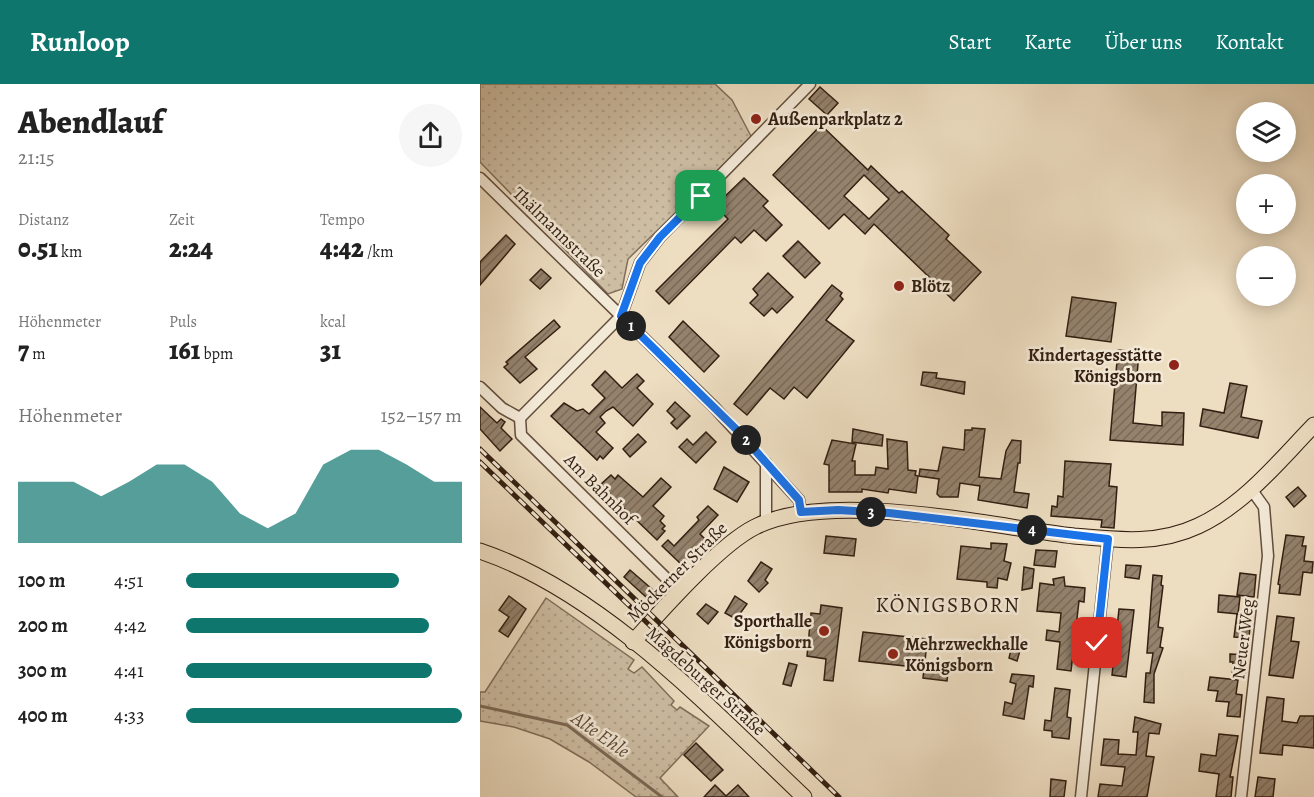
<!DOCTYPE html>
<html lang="de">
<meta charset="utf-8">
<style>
:root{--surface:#fff;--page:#f6f6f6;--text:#222;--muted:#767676;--accent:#0f766e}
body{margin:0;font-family:Alegreya,serif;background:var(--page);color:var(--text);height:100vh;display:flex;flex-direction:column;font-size:22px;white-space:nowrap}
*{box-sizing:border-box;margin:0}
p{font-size:20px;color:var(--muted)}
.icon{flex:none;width:33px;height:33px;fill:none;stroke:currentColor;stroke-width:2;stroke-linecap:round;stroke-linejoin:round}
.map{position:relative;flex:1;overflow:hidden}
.details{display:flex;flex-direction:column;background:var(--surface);width:480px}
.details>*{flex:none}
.buttons{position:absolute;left:756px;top:18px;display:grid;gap:12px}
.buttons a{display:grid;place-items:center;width:60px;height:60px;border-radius:50%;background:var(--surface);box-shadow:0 3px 15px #0003;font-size:30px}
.pin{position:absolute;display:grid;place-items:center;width:51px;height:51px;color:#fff;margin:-26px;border-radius:12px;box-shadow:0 3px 9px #0006}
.km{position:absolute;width:30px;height:30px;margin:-15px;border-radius:50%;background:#222;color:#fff;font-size:16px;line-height:30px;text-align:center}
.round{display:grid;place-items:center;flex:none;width:63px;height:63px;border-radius:32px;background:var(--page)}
.headline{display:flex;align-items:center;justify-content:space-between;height:102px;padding:0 18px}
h1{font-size:33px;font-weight:800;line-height:45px}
.stats{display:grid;grid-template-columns:repeat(3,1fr);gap:9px;height:102px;padding:6px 18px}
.stats div{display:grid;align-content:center}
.stats b{font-size:26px;font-weight:800}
.stats small{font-size:16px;font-weight:400}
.stats p{font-size:16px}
.chart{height:168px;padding:12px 18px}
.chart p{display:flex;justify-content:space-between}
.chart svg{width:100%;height:108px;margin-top:6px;fill:var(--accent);opacity:.7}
ul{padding:0 18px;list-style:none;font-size:20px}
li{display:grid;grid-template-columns:96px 72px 1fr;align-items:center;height:45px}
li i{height:15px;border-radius:8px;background:var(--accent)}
header{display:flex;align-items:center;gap:36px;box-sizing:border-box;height:84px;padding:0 30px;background:var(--accent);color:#fff}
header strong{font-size:28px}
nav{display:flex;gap:33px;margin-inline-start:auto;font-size:21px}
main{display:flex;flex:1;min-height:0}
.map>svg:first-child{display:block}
</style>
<header>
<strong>Runloop</strong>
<nav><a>Start</a><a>Karte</a><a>Über uns</a><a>Kontakt</a></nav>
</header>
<main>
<section class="details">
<div class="headline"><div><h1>Abendlauf</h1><p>21:15</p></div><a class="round"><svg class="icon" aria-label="share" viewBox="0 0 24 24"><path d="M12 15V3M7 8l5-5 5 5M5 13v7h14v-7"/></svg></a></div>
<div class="stats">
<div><p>Distanz</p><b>0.51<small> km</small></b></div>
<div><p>Zeit</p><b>2:24</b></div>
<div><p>Tempo</p><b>4:42<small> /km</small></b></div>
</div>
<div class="stats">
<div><p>Höhenmeter</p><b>7<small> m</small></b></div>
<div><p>Puls</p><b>161<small> bpm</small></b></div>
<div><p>kcal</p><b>31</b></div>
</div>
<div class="chart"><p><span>Höhenmeter</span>152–157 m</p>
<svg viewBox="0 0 160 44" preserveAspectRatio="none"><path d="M0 44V19L10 19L20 19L30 25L40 19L50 12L60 12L70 19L80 32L90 38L100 32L110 12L120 6L130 6L140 12L150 19L160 19V44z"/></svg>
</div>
<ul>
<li><b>100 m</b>4:51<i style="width:77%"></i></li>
<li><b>200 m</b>4:42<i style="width:88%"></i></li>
<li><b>300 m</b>4:41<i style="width:89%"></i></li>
<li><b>400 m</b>4:33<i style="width:100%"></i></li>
</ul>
</section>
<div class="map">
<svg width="834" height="713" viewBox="0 0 834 713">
<defs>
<pattern id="grass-dots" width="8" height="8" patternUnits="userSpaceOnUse" patternTransform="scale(1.5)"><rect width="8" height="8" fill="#cdbda3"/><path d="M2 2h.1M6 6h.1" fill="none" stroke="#b0a28b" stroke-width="1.8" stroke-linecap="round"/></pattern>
<pattern id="building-hatch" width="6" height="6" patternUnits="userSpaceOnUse" patternTransform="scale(1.5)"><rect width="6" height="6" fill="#94826d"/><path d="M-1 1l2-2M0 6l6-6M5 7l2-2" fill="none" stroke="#796a58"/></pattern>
</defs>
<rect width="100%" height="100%" fill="#edddc1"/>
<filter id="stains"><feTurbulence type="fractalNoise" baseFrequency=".00333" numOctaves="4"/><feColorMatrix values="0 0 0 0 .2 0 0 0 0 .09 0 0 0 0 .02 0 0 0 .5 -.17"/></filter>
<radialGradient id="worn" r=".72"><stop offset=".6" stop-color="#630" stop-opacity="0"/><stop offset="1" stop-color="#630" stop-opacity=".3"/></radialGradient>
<g fill="url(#grass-dots)" stroke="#806e5a" stroke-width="1.5">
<polygon points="0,0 235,0 252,16 272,54 148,175 142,205 128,210 0,78"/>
<polygon points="66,514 154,576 148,585 154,589 162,583 194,617 191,621 197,626 200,623 229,642 180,694 198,713 156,713 109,678 70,655 34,643 0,637 0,608 5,608"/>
</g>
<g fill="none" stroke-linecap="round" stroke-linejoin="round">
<polyline stroke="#7d6a57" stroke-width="3" points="0,622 87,641 182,713"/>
</g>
<g fill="url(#building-hatch)" stroke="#331f11" stroke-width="1.5" fill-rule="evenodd">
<polygon points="340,3 358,19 347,31 329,15"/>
<path d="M341 41 388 86 391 82 419 109 422 107 469 151 466 155 501 188 474 217 394 140 385 150 364 130 349 145 293 91ZM384 91 409 115 389 135 364 112Z"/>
<polygon points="264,94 288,117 283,122 302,141 286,157 274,146 261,159 255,153 189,220 176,207 248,135 235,122"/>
<polygon points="26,151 35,160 0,201 0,178"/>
<polygon points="318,157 340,179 325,194 303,172"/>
<polygon points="61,185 71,194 60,205 50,196"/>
<polygon points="288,189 313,213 297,229 292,224 284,232 270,219 278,211 273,205"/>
<polygon points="352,201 362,209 360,212 363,215 346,236 374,257 327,314 314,303 304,315 290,304 267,331 254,320"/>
<polygon points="592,213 636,219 631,258 586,252"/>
<polygon points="74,236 80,243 45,273 57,285 40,299 24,283 28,280 26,278"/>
<polygon points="203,237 239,272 224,288 189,253"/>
<polygon points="638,266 659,268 653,339 682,342 682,328 704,329 703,361 630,356"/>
<polygon points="125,287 142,304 157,290 164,297 157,304 173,320 153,342 133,323 126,327 120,333 125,339 116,348 133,364 123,375 120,372 117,376 71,332 84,319 97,327 103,325 109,330 125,314 112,301"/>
<polygon points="443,288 457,289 456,294 485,298 484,310 441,301"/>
<polygon points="750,299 767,302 761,333 782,337 778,354 720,342 723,325 744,329"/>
<polygon points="195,318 210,332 197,345 191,339 195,335 187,327"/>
<polygon points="0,323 17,339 21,335 25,338 21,344 32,355 20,367 0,345"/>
<polygon points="492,344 505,345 499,393 521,395 526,367 532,356 541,357 540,379 538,379 534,408 549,410 547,424 498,416 500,402 480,399 478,413 460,413 457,410 459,395 439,392 440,385 458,387 463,363 484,366 485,346 492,346"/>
<polygon points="373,345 403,351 402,362 372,358"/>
<polygon points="226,348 236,358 216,379 199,363 207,355 213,361"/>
<polygon points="158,350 166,358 150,373 143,365"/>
<polygon points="407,355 427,358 428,386 436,387 435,391 438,392 436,409 409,405 408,409 382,405 382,408 349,408 349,381 344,380 352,356 376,360 372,377 375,377 375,391 395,391 396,383 408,385"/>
<polygon points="585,377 631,380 629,402 637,403 634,444 621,443 622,436 571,432 572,422 577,423 578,412 583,413"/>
<polygon points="244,383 269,398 257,418 234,405"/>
<polygon points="131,391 135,395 138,391 163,413 181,394 191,403 173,422 184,432 180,437 185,442 182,445 185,447 177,456 120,401"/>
<polygon points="818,403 826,412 814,423 806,413"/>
<polygon points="228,422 238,431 220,450 225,455 202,481 182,462 188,456 194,462 219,436 217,433"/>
<polygon points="806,451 824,453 822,462 826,462 824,477 833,478 832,489 823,488 820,511 799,509 800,501 798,500"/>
<polygon points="346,452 376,455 374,472 344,469"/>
<polygon points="511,459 527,460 524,477 531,479 527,496 518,494 517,504 507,503 507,498 477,495 481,462 511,465"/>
<polygon points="556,466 577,467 575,483 554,481"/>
<polygon points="281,478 292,485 285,496 288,499 279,508 268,497"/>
<polygon points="646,481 661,482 659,495 645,493"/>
<polygon points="544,483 554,485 552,504 542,506"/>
<polygon points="150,486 173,506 166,513 144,493"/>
<polygon points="760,489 776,491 774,513 757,511"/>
<polygon points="673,491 682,492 681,501 683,502 678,543 683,544 680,563 683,564 674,590 674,619 664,618 666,589 670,589 673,569 667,569"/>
<polygon points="584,493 585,502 605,504 604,518 599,517 591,587 577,585 580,558 566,556 567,546 579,548 581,529 557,527 560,499 574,501 573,495"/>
<polygon points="739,511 760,513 758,530 738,528"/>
<polygon points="29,512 46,525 28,553 19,547 29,533 19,526"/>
<polygon points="255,512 267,520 256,535 245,529"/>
<polygon points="226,520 238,528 228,540 217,530"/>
<polygon points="341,521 362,524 353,597 344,596 346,575 327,572 331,529 340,530"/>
<polygon points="639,525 654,526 646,593 632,591"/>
<polygon points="757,530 771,532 769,554 754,553"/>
<polygon points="797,532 814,534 811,557 819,558 813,594 789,591"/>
<polygon points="383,548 447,555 445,578 469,581 467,597 443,594 444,584 379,577"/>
<polygon points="534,554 543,556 537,577 529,574"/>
<polygon points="750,570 767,571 765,593 752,592 753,578 750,578"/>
<polygon points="309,579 317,581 311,602 303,600"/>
<polygon points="532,590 554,592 553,603 549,602 544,635 523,631 525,618 532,620 536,600 530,598"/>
<polygon points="730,593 758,596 756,610 762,611 760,633 747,632 749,618 736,617 738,607 728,606"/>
<polygon points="575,604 590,606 587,633 591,634 589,655 572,653 572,647 564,646 565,636 571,637"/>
<polygon points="787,613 804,615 802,637 817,639 820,632 834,632 834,664 803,661 802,671 780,669"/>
<polygon points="655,633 681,640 679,650 669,649 666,672 674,673 667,713 618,713 620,700 642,702 645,683 621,681 624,655 639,656 638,670 656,671 658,648 653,648"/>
<polygon points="739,650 758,652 750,693 753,693 751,713 736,713 739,690 719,687 721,670 736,672"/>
<polygon points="216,659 243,686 231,697 204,671"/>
<polygon points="778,693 795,695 793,713 775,713"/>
<polygon points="571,695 586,697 584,713 570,713"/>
<polygon points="235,701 246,712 258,701 269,713 224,713"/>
</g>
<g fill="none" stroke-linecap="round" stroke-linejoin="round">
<defs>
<g id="street">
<polyline points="0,94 234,323 319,416 321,428"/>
<polyline points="0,303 22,324 40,334 41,351 187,495"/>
<polyline points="40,334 141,232 160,179 180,153 330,0"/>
<polyline points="286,379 286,438"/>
<polyline points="601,713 628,455"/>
<polyline points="761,713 788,472 784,423 771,405"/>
</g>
<g id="primary">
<path d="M0 467C122 508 232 626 324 713"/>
<path d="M153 558C182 526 239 461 275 443 350 405 509 442 594 452 637 456 678 461 718 442 764 421 799 377 834 341"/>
</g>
</defs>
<use href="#street" stroke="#624e3d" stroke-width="13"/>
<use href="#primary" stroke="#331f11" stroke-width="17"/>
<use href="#street" stroke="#f3e9d7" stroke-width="10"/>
<use href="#primary" stroke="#edddc1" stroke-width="15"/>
<defs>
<g id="rail">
<polyline points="0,365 359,713"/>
<polyline points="0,378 188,559"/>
</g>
</defs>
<use href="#rail" stroke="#331f11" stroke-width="5"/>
<use href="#rail" stroke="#f3e9d7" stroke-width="3" stroke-dasharray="9" stroke-linecap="butt"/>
</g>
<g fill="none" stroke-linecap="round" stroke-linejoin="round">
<defs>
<polyline id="route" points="221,112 180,153 160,179 141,232 259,348 319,416 321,428 358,426 409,429 628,455 617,559"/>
</defs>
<use href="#route" stroke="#fff" stroke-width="12"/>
<use href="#route" stroke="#1a73e8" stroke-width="8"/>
</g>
<g fill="#8f2418" stroke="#f3e9d7" stroke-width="2">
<circle cx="276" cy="35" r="6"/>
<circle cx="419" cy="202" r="6"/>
<circle cx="694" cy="281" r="6"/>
<circle cx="344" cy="547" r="6"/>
<circle cx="413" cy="570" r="6"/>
</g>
<g text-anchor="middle" stroke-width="5" stroke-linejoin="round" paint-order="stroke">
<g font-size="18" font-weight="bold" fill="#331f11" stroke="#f3e9d7" text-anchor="start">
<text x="288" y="41">Außenparkplatz 2</text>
<text x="431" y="208">Blötz</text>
<text x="682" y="277" text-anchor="end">Kindertagesstätte<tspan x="682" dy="21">Königsborn</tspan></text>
<text x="332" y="543" text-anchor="end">Sporthalle<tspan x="332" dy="21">Königsborn</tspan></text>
<text x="425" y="566">Mehrzweckhalle<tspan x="425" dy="21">Königsborn</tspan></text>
</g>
<g font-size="18" fill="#331f11" stroke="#f3e9d7">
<text transform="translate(79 148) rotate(44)" y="6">Thälmannstraße</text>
<text transform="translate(120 405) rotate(45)" y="6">Am Bahnhof</text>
<text transform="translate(197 488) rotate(-45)" y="6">Möckerner Straße</text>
<text transform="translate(763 555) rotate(-83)" y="6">Neuer Weg</text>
<text transform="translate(226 597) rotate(42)" y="6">Magdeburger Straße</text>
</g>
<g font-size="20" font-style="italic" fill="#5e4b3a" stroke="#f3e9d7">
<text transform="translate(121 650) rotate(35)" y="7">Alte Ehle</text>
</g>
<g font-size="21" letter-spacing="1.5" fill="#331f11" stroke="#f3e9d7">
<text x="468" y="528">KÖNIGSBORN</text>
</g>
</g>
<rect width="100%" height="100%" filter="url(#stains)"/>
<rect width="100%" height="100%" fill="url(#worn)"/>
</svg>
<div class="buttons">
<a><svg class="icon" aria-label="layers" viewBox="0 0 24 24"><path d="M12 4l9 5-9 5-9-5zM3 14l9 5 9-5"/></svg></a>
<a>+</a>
<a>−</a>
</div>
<div class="pin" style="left:221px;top:112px;background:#1e9e55"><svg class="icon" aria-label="arrive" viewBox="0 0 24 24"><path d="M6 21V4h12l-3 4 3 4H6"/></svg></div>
<div class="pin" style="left:617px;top:559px;background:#d93025"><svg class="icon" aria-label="check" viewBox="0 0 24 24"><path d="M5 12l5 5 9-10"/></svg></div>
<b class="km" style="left:151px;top:242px">1</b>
<b class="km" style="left:266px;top:356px">2</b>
<b class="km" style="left:391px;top:428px">3</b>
<b class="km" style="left:552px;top:446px">4</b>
</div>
</main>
